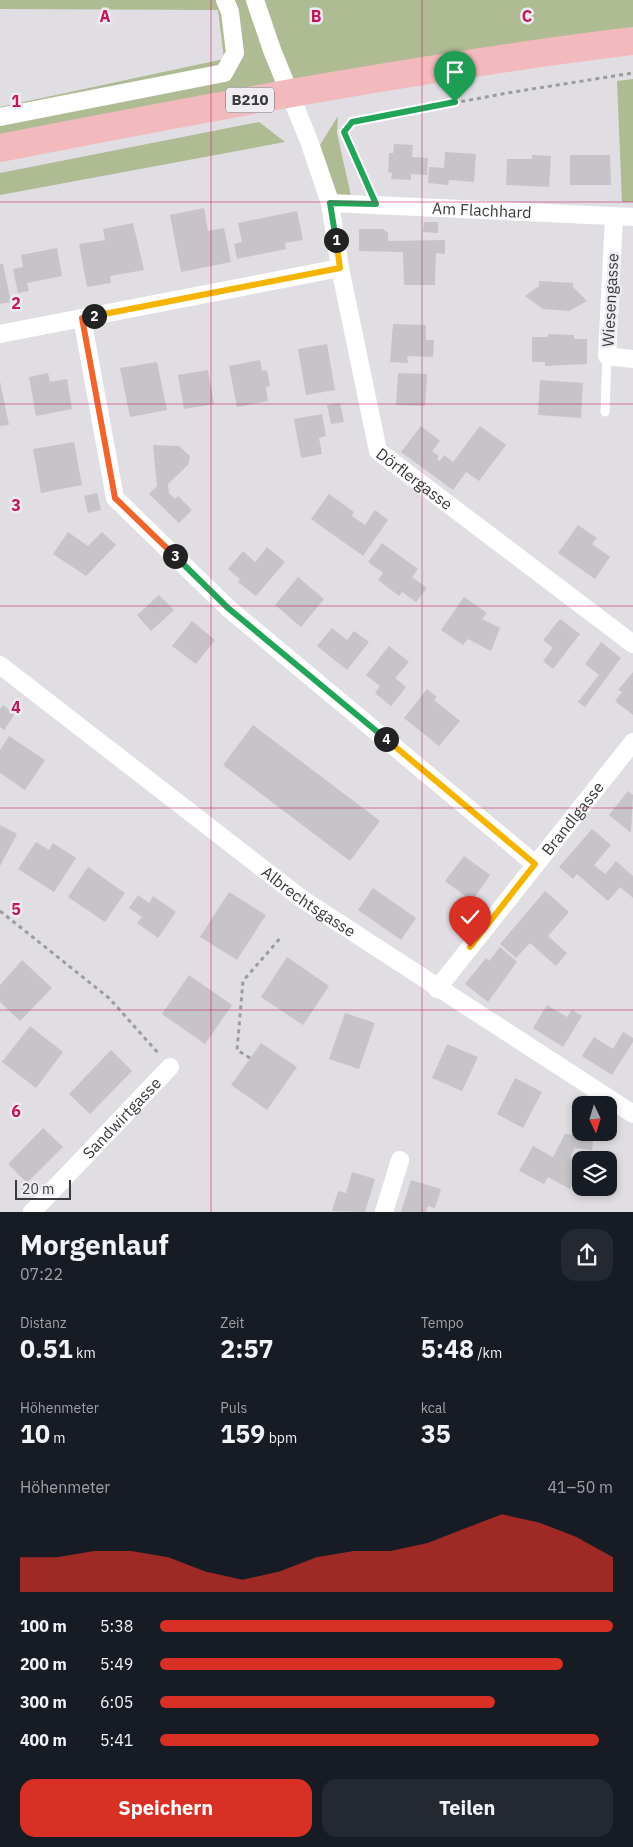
<!DOCTYPE html>
<html lang="de">
<meta charset="utf-8">
<style>
:root{--surface:#171b24;--page:#242831;--text:#f1f3f6;--muted:#9ea1a6;--accent:#d93025}
body{margin:0;font-family:"IBM Plex Sans",sans-serif;background:var(--page);color:var(--text);height:100vh;display:flex;flex-direction:column;font-size:19px;white-space:nowrap}
*{box-sizing:border-box;margin:0}
p{font-size:16px;color:var(--muted)}
.icon{flex:none;width:28px;height:28px;fill:none;stroke:currentColor;stroke-width:2;stroke-linecap:round;stroke-linejoin:round}
.map{position:relative;height:1212px;overflow:hidden}
.sheet{display:flex;flex-direction:column;background:var(--surface);flex:1}
.sheet>*{flex:none}
.needle{width:32px;rotate:176deg}
.controls{position:absolute;left:572px;top:1096px;display:grid;gap:10px}
.controls a{display:grid;place-items:center;width:45px;height:45px;border-radius:10px;background:var(--surface);box-shadow:0 2px 8px #0003;font-size:25px}
.scale{position:absolute;left:15px;bottom:12px;width:56px;box-sizing:border-box;padding-left:5px;border:2px solid #3a393b;border-top:0;font-size:14px;line-height:18px;white-space:nowrap;color:#3a393b;-webkit-text-stroke:4px #eeebf1;paint-order:stroke}
.pin{position:absolute;display:grid;place-items:center;width:42px;height:42px;color:#fff;margin:-51px -21px;border-radius:50% 50% 50% 0;rotate:-45deg;box-shadow:0 0 5px #0007}
.pin .icon{rotate:45deg}
.km{position:absolute;width:25px;height:25px;margin:-12px;border-radius:50%;background:#222;color:#fff;font-size:14px;line-height:25px;text-align:center}
.round{display:grid;place-items:center;flex:none;width:52px;height:52px;border-radius:15px;background:var(--page)}
.head{display:flex;align-items:center;justify-content:space-between;height:85px;padding:0 20px}
h1{font-size:28px;font-weight:700;line-height:38px}
.figures{display:grid;grid-template-columns:repeat(3,1fr);gap:8px;height:85px;padding:5px 20px}
.figures div{display:grid;align-content:center}
.figures b{font-size:25px;font-weight:700}
.figures small{font-size:14px;font-weight:400}
.figures p{font-size:14px}
.chart{height:140px;padding:10px 20px}
.chart p{display:flex;justify-content:space-between}
.chart svg{width:100%;height:90px;margin-top:5px;fill:var(--accent);opacity:.7}
.action{display:flex;gap:10px;margin-top:auto;padding:10px 20px}
.action a{flex:1;height:58px;border-radius:15px;background:var(--accent);color:#fff;font-size:20px;font-weight:700;line-height:58px;text-align:center}
.action a+a{background:var(--page);color:var(--text)}
ul{padding:0 20px;list-style:none;font-size:16px}
li{display:grid;grid-template-columns:80px 60px 1fr;align-items:center;height:38px}
li i{height:12px;border-radius:6px;background:var(--accent)}
.map>svg:first-child{display:block}
</style>
<div class="map">
<svg width="633" height="1212" viewBox="0 0 633 1212">
<rect width="100%" height="100%" fill="#e0dee3"/>
<g fill="#aebb93">
<polygon points="0,0 633,0 633,30 0,135 0,107 224,59 218,10 0,9"/>
<polygon points="633,79 633,202 622,202 617,81"/>
<polygon points="338,116 337,133 351,196 338,196 320,145"/>
<polygon points="259,122 285,142 0,195 0,173"/>
</g>
<g fill="#c6c3c9">
<polygon points="394,144 413,145 412,157 428,158 427,175 411,174 411,180 391,179 392,173 388,172 389,153 393,153"/>
<polygon points="445,152 476,154 474,182 449,180 448,185 428,183 429,167 444,168"/>
<polygon points="532,155 551,156 549,187 506,185 507,159 532,159"/>
<polygon points="570,155 610,155 611,185 570,185"/>
<polygon points="204,208 208,231 224,228 231,262 181,272 170,215"/>
<polygon points="297,211 303,240 285,243 286,249 237,259 234,244 242,242 238,223"/>
<polygon points="424,222 438,222 438,233 423,232"/>
<polygon points="133,223 144,270 110,276 111,283 87,287 79,244 105,240 103,229"/>
<polygon points="359,229 383,229 388,233 388,241 445,240 445,254 436,253 435,285 404,285 403,252 359,251"/>
<polygon points="57,248 62,276 27,283 29,291 18,293 13,269 23,267 21,255"/>
<polygon points="0,264 3,264 11,302 0,304"/>
<polygon points="539,281 573,283 573,287 587,301 569,311 543,309 525,296 539,286"/>
<polygon points="393,324 426,325 426,340 434,340 433,357 407,356 408,363 390,362"/>
<polygon points="548,334 574,335 574,339 587,339 587,364 545,366 545,362 532,362 532,337 548,337"/>
<polygon points="327,344 335,390 306,395 298,349"/>
<polygon points="260,360 262,371 267,370 270,386 266,387 268,401 237,407 229,366"/>
<polygon points="157,362 167,410 130,417 120,368"/>
<polygon points="208,370 214,404 184,409 178,375"/>
<polygon points="48,373 50,382 67,379 72,409 36,416 29,377"/>
<polygon points="398,373 427,374 425,406 396,405"/>
<polygon points="540,380 583,383 581,418 538,415"/>
<polygon points="0,381 9,425 0,426"/>
<polygon points="340,403 344,422 331,424 327,405"/>
<polygon points="322,414 326,436 319,438 322,454 301,458 294,419"/>
<polygon points="421,426 440,441 432,451 439,456 437,459 440,461 444,455 453,462 480,426 506,445 479,481 466,472 453,490 401,452"/>
<polygon points="74,442 82,485 41,493 33,449"/>
<polygon points="153,445 179,446 190,456 188,465 168,484 169,493 175,499 178,496 192,510 179,523 149,494 157,486"/>
<polygon points="97,493 101,510 88,513 84,496"/>
<polygon points="329,494 354,512 352,516 365,525 375,510 388,520 363,556 311,519"/>
<polygon points="578,525 597,538 592,544 610,557 595,579 558,553"/>
<polygon points="68,532 88,546 102,532 116,545 86,576 53,554"/>
<polygon points="382,543 418,569 412,577 427,588 416,602 402,592 399,596 378,580 383,573 368,562"/>
<polygon points="267,547 285,562 256,596 238,582 240,579 228,569 243,551 255,562"/>
<polygon points="298,577 324,599 301,627 275,605"/>
<polygon points="159,595 174,610 151,631 137,615"/>
<polygon points="464,597 487,613 482,619 500,628 491,651 468,639 463,645 441,630"/>
<polygon points="560,619 580,634 553,669 543,661 553,648 543,640"/>
<polygon points="192,621 215,640 196,664 172,646"/>
<polygon points="332,628 347,640 354,631 369,642 347,670 317,646"/>
<polygon points="601,642 621,658 585,707 578,702 599,675 585,664"/>
<polygon points="389,646 409,662 395,678 406,687 391,706 375,693 380,686 366,675"/>
<polygon points="633,672 633,715 615,701 622,692 618,690"/>
<polygon points="427,689 437,697 434,700 460,721 439,746 404,718"/>
<polygon points="3,705 15,714 4,730 0,727 0,709"/>
<polygon points="253,725 380,821 350,861 223,765"/>
<polygon points="9,736 45,760 25,790 0,773 0,750"/>
<polygon points="628,791 633,795 631,833 609,815"/>
<polygon points="0,825 17,834 0,866"/>
<polygon points="592,829 611,845 594,865 605,874 616,861 633,876 633,898 620,887 608,901 577,874 573,879 559,867"/>
<polygon points="36,842 49,850 53,843 76,858 54,892 18,869"/>
<polygon points="464,856 490,875 472,901 445,881"/>
<polygon points="88,867 125,893 105,922 68,897"/>
<polygon points="373,888 416,918 401,940 358,910"/>
<polygon points="545,891 569,912 548,936 567,953 556,966 530,943 516,958 500,944"/>
<polygon points="229,892 266,915 237,960 200,937"/>
<polygon points="138,895 149,903 153,896 176,912 158,938 137,923 142,917 129,908"/>
<polygon points="500,947 517,962 488,1002 465,984 486,958 489,961"/>
<polygon points="287,957 329,986 303,1025 261,997"/>
<polygon points="22,960 52,988 20,1021 0,1002 0,985"/>
<polygon points="189,975 232,1005 205,1044 162,1014"/>
<polygon points="547,1005 567,1017 572,1010 582,1016 563,1047 533,1028"/>
<polygon points="345,1013 375,1023 359,1069 329,1059"/>
<polygon points="30,1026 63,1052 36,1088 2,1062"/>
<polygon points="623,1032 633,1038 633,1042 612,1075 582,1056 594,1037 613,1049"/>
<polygon points="261,1043 297,1067 267,1110 231,1085"/>
<polygon points="447,1044 478,1057 462,1091 432,1078"/>
<polygon points="111,1050 132,1071 90,1114 69,1094"/>
<polygon points="515,1078 542,1092 523,1128 497,1114"/>
<polygon points="43,1128 63,1147 27,1183 8,1164"/>
<polygon points="575,1128 581,1129 581,1132 594,1132 592,1150 575,1148 570,1157 581,1163 581,1168 570,1189 548,1177 544,1184 519,1171 533,1146 553,1157 565,1134 574,1135"/>
<polygon points="352,1172 375,1179 365,1212 332,1211 338,1191 346,1193"/>
<polygon points="411,1180 441,1189 435,1208 428,1206 426,1212 401,1212"/>
</g>
<g fill="none" stroke-linecap="round" stroke-linejoin="round">
<g stroke="#9c9b9e" stroke-width="3" stroke-dasharray="4 4" stroke-linecap="butt">
<polyline points="369,187 344,132 353,122 507,93 633,73"/>
<polyline points="0,911 109,998 159,1054"/>
<polyline points="250,1058 237,1050 243,981 282,936"/>
</g>
<polyline stroke="#fff" stroke-width="9" points="605,412 607,356"/>
<g stroke="#fff" stroke-width="18">
<path id="s1" d="M255 0 272 50 309 141 330 203 340 268 378 451 633 644"/>
<polyline points="0,117 224,73 235,53 230,12 225,0"/>
<path id="s2" d="M330 203 633 217"/>
<polyline points="614,218 607,356 633,359"/>
<polyline points="82,318 115,498 228,608 535,864"/>
<polyline points="0,334 340,268"/>
<path id="s3" d="M0 665 302 899 633 1114"/>
<path id="s4" d="M437 989 633 742"/>
<path id="s5" d="M32 1212 170 1067"/>
<polyline points="384,1212 400,1160"/>
</g>
<path stroke="#f2babd" stroke-width="28" d="M0 148C210 107 420 67 633 41"/>
</g>
<g fill="none" stroke-linecap="round" stroke-linejoin="round">
<defs>
<polyline id="split-1" points="336,240 330,203 376,204 344,132 352,122 455,102"/>
<polyline id="split-2" points="94,316 340,268 336,240"/>
<polyline id="split-3" points="94,316 82,318 115,498 175,556"/>
<polyline id="split-4" points="175,556 228,608 386,739"/>
<polyline id="split-5" points="386,739 535,864 470,947"/>
</defs>
<use href="#split-1" stroke="#fff" stroke-width="10"/>
<use href="#split-2" stroke="#fff" stroke-width="10"/>
<use href="#split-3" stroke="#fff" stroke-width="10"/>
<use href="#split-4" stroke="#fff" stroke-width="10"/>
<use href="#split-5" stroke="#fff" stroke-width="10"/>
<use href="#split-1" stroke="#22a559" stroke-width="6"/>
<use href="#split-2" stroke="#f5b400" stroke-width="6"/>
<use href="#split-3" stroke="#f0652b" stroke-width="6"/>
<use href="#split-4" stroke="#22a559" stroke-width="6"/>
<use href="#split-5" stroke="#f5b400" stroke-width="6"/>
</g>
<path fill="none" stroke="#c2185b" stroke-width="1" stroke-opacity="0.55" d="M211 0V1212M422 0V1212M0 202H633M0 404H633M0 606H633M0 808H633M0 1010H633"/>
<g text-anchor="middle" stroke-width="5" stroke-linejoin="round" paint-order="stroke">
<rect fill="#eeebf1" stroke="#706e72" stroke-width="1" x="226" y="87.5" width="48" height="25" rx="4"/>
<g font-size="15" font-weight="bold" fill="#3a393b">
<text x="250" y="105">B210</text>
</g>
<g font-size="16" fill="#3a393b" stroke="#eeebf1">
<text dy="6" stroke="none"><textPath href="#s2" startOffset="152">Am Flachhard</textPath></text>
<text transform="translate(610 300) rotate(-87)" y="6">Wiesengasse</text>
<text dy="6" stroke="none"><textPath href="#s1" startOffset="515">Dörflergasse</textPath></text>
<text dy="6" stroke="none"><textPath href="#s4" startOffset="218">Brandlgasse</textPath></text>
<text dy="6" stroke="none"><textPath href="#s3" startOffset="389">Albrechtsgasse</textPath></text>
<text dy="6" stroke="none"><textPath href="#s5" startOffset="130">Sandwirtgasse</textPath></text>
</g>
</g>
<g font-size="16" text-anchor="middle" font-weight="bold" fill="#c2185b" stroke="#eeebf1" stroke-width="5" stroke-linejoin="round" paint-order="stroke">
<text x="105" y="22">A</text>
<text x="316" y="22">B</text>
<text x="527" y="22">C</text>
<text x="16" y="107">1</text>
<text x="16" y="309">2</text>
<text x="16" y="511">3</text>
<text x="16" y="713">4</text>
<text x="16" y="915">5</text>
<text x="16" y="1117">6</text>
</g>
</svg>
<div class="controls">
<a><svg class="needle" viewBox="-14 -14 28 28"><path d="M0-13l5 13h-10z" fill="#e53935"/><path d="M0 13l5-13h-10z" fill="#9ea1a6"/></svg></a>
<a><svg class="icon" aria-label="layers" viewBox="0 0 24 24"><path d="M12 4l9 5-9 5-9-5zM3 14l9 5 9-5"/></svg></a>
</div>
<div class="scale">20 m</div>
<div class="pin" style="left:455px;top:102px;background:#1e9e55"><svg class="icon" aria-label="arrive" viewBox="0 0 24 24"><path d="M6 21V4h12l-3 4 3 4H6"/></svg></div>
<div class="pin" style="left:470px;top:947px;background:#d93025"><svg class="icon" aria-label="check" viewBox="0 0 24 24"><path d="M5 12l5 5 9-10"/></svg></div>
<b class="km" style="left:336px;top:240px">1</b>
<b class="km" style="left:94px;top:316px">2</b>
<b class="km" style="left:175px;top:556px">3</b>
<b class="km" style="left:386px;top:739px">4</b>
</div>
<section class="sheet">
<div class="head"><div><h1>Morgenlauf</h1><p>07:22</p></div><a class="round"><svg class="icon" aria-label="share" viewBox="0 0 24 24"><path d="M12 15V3M7 8l5-5 5 5M5 13v7h14v-7"/></svg></a></div>
<div class="figures">
<div><p>Distanz</p><b>0.51<small> km</small></b></div>
<div><p>Zeit</p><b>2:57</b></div>
<div><p>Tempo</p><b>5:48<small> /km</small></b></div>
</div>
<div class="figures">
<div><p>Höhenmeter</p><b>10<small> m</small></b></div>
<div><p>Puls</p><b>159<small> bpm</small></b></div>
<div><p>kcal</p><b>35</b></div>
</div>
<div class="chart"><p><span>Höhenmeter</span>41–50 m</p>
<svg viewBox="0 0 160 44" preserveAspectRatio="none"><path d="M0 44V27L10 27L20 24L30 24L40 27L50 34L60 38L70 34L80 27L90 24L100 24L110 20L120 13L130 6L140 10L150 17L160 27V44z"/></svg>
</div>
<ul>
<li><b>100 m</b>5:38<i style="width:100%"></i></li>
<li><b>200 m</b>5:49<i style="width:89%"></i></li>
<li><b>300 m</b>6:05<i style="width:74%"></i></li>
<li><b>400 m</b>5:41<i style="width:97%"></i></li>
</ul>
<div class="action"><a>Speichern</a><a>Teilen</a></div>
</section>
